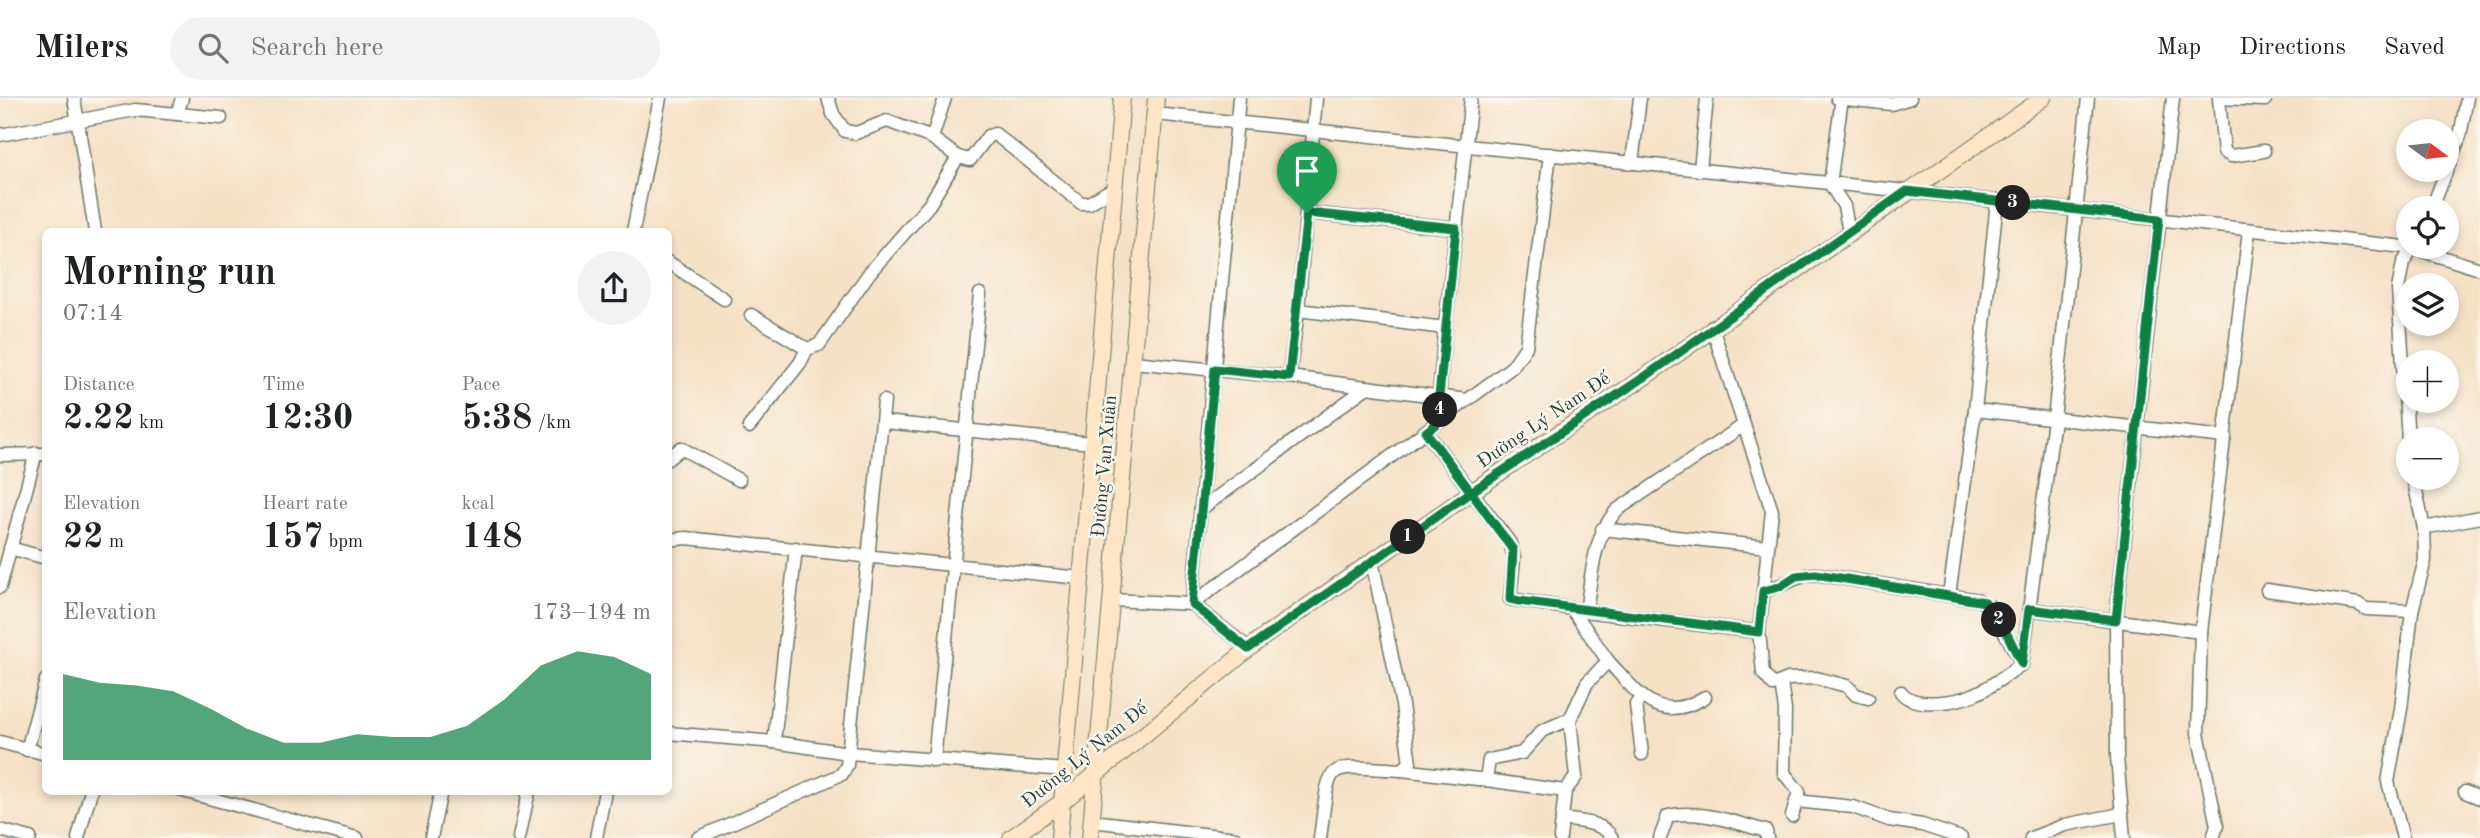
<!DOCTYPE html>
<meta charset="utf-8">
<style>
:root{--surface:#fff;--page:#f2f2f2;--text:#202124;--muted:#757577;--line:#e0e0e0;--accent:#0b8043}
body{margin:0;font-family:"Old Standard TT",serif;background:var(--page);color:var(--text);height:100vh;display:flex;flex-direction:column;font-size:26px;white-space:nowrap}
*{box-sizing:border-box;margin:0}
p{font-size:23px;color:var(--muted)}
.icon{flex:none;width:38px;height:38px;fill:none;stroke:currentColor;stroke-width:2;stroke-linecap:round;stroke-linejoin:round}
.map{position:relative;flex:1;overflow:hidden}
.details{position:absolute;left:42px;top:130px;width:630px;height:567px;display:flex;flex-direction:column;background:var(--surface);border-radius:10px;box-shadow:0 4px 10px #0003}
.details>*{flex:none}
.needle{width:46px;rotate:105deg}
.buttons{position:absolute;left:2396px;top:21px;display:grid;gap:14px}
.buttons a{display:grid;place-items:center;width:63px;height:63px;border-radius:50%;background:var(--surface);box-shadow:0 4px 10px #0003;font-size:35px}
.pin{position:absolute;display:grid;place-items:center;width:60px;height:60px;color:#fff;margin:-72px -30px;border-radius:50% 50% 50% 0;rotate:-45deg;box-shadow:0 0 7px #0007}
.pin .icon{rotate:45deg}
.km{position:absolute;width:35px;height:35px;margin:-18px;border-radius:50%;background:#222;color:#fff;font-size:19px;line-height:35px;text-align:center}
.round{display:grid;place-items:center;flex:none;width:74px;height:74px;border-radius:37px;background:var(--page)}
.headline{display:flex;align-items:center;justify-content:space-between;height:119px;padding:0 21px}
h1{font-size:38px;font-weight:800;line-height:52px}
.figures{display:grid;grid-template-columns:repeat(3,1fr);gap:10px;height:119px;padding:7px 21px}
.figures div{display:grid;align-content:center}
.figures b{font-size:35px;font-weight:800}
.figures small{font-size:19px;font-weight:400}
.figures p{font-size:19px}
.chart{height:196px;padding:14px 21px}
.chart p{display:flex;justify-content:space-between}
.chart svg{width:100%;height:126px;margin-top:7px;fill:var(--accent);opacity:.7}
header{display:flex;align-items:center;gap:42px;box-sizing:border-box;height:98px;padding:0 35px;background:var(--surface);border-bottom:2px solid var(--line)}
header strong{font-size:33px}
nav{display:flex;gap:38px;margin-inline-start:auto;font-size:24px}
.search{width:490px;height:63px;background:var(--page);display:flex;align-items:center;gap:18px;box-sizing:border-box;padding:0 24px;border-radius:38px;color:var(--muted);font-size:26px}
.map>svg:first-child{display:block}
</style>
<header>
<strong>Milers</strong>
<div class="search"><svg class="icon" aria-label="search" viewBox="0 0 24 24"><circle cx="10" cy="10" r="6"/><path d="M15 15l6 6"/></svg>Search here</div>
<nav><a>Map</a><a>Directions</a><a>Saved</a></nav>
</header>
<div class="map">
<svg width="2480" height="740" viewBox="0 0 2480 740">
<rect width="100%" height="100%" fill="#fbf7ec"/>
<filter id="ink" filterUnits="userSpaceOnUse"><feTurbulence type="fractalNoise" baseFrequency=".0143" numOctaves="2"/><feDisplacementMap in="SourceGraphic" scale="14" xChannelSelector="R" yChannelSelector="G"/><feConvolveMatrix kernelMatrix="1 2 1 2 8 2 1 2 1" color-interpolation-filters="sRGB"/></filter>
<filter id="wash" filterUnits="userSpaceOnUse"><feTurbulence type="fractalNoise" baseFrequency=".00686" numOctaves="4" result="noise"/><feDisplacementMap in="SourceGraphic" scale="28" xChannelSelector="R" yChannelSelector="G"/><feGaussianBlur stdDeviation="1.57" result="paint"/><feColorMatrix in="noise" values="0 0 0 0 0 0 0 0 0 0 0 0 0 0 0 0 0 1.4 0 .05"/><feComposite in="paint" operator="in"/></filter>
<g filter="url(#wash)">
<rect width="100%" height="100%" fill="#f5e1c6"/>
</g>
<g filter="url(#ink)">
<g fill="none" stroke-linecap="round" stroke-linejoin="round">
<defs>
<g id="street">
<polyline points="74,0 95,133"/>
<polyline points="828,0 833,16 845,33 856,35 887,23 932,40"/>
<polyline points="1239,0 1192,506 1248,550"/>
<polyline points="1837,0 1891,6 1910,0"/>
<polyline points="1842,0 1830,86 1844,108 1849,134"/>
<polyline points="2219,0 2265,2"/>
<polyline points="2219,1 2224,54 2231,58 2264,53"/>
<polyline points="177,16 182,0"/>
<polyline points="1155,16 1907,93 2413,150 2480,171"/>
<polyline points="0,37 135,12 221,20"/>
<polyline points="958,59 970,62 988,38 995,36 1081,105 1089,105 1114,90"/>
<polyline points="1632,65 1640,0"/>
<polyline points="1700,72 1707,0"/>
<polyline points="2432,110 2460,38 2467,0"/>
<polyline points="1307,115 1456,130"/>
<polyline points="633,133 660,0"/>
<polyline points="668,164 724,201"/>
<polyline points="1298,212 1445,230"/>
<polyline points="751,217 807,251 819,247 870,174 929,107 958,59 932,40 945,0"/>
<polyline points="1712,229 1772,413 1759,534 1763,575 1773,587 1788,581 1816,580 1847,588 1856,597 1868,600"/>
<polyline points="1133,264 1289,279 1467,302"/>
<polyline points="1289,279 1298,212 1316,0"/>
<polyline points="1975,312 2225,339"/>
<polyline points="1441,322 1439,298 1445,230 1471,0"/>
<polyline points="884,324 1092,345"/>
<polyline points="749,329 800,265 807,251"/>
<path d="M1426 334 1510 445 1514 460 1510 501 1586 513C1592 478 1592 440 1617 412L1744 327"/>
<polyline points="2408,342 2398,191 2403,165 2413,149"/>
<polyline points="0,357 46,356"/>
<polyline points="668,361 681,350 739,382"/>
<polyline points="1201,411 1367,289"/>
<polyline points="2424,430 2480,419"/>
<polyline points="1602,431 1768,449"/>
<polyline points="668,442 686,440 1081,480"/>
<polyline points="10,450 46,460"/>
<polyline points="0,489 36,355"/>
<polyline points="2267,492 2358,506 2366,511 2412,513"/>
<path d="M1763 493C1783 489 1795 477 1816 476L1978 502 1991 509 2022 566"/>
<polyline points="1949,497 1975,312 1997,103"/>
<polyline points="1112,502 1192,506 1512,269 1526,249 1550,56"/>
<polyline points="2029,511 2201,534"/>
<polyline points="1586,513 1759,534"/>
<path d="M1608 563C1638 595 1658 628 1705 599"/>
<polyline points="1781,585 1785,612 1784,675 1799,694 1792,718"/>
<path d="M1901 594C1913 611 1958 604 1975 596 1992 589 2007 576 2022 566L2054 321 2088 0"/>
<polyline points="1636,606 1642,656"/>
<polyline points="668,635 774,644 849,655 1065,672"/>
<polyline points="0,644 46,656"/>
<polyline points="774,644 796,450"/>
<polyline points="27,652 46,582"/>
<polyline points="934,663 980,196"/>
<polyline points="1402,672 1486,682"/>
<polyline points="183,693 357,740"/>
<polyline points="1565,693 1576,679 1570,621"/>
<polyline points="2465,694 2480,700"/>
<polyline points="1796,703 1853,709 1889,722 1922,727 1961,740"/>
<path d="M1562 721C1579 724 1603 723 1612 740"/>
<polyline points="1092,723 1236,740"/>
<polyline points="0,732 30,740"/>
<polyline points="78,740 91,693"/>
<polyline points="431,740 441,693"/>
<polyline points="519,740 529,693"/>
<polyline points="596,740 605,693"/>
<polyline points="698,740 842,676 847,667 884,303"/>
<path d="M1320 740C1331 660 1321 668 1402 672L1410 665 1402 607 1372 463"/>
<polyline points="1560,740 1565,693 1486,682 1489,662 1522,655 1542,633 1570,621 1587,585 1608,563 1572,511"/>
<path d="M1660 740 1668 718C1699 711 1736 725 1766 733L1767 740"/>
<polyline points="2031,740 2065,727 2121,716"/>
<polyline points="2124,740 2117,659 2116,521 2173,0"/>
<polyline points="2213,740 2217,728 2198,635 2201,534 2249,132"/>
<polyline points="2403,740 2388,684 2401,611 2412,513 2425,462 2424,430 2413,380"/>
</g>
<g id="secondary">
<polyline points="1011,740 1062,704 1262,540 1515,364 1646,278 2043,0"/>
<polyline points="1059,740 1122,0"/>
<polyline points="1090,740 1156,0"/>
</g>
</defs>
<use href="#street" stroke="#6a7667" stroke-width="15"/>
<use href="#secondary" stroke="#6a7667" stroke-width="18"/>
<use href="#street" stroke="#fff" stroke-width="12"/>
<use href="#secondary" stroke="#fee5c5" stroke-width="16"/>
</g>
</g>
<g fill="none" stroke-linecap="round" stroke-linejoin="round" filter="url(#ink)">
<defs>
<polyline id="route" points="1307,115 1289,279 1215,271 1192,506 1248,551 1471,394 1513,452 1510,501 1519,503 1759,534 1763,493 1779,489 1796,478 1816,476 1985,504 2004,530 2022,566 2029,511 2116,522 2159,121 1907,93 1646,278 1471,394 1426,334 1441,322 1439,298 1456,130 1307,115"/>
</defs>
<use href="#route" stroke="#fff" stroke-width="14"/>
<use href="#route" stroke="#0b8043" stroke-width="9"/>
</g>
<g text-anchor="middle" stroke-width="5" stroke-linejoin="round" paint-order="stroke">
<g font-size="19" fill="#1f3d34" stroke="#fbf7ec">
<text transform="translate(1543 321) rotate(-34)" y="7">Đường Lý Nam Đế</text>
<text transform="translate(1103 368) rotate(-85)" y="7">Đường Vạn Xuân</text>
<text transform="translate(1084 656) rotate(-39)" y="7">Đường Lý Nam Đế</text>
</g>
</g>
</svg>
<div class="buttons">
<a><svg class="needle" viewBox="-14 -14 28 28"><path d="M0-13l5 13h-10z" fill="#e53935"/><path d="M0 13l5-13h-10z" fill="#757577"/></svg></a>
<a><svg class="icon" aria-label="locate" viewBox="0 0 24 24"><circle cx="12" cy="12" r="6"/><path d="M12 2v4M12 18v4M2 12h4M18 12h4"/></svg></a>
<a><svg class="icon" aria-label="layers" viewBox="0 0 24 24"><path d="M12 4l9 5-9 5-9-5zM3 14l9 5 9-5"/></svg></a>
<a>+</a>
<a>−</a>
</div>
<div class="pin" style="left:1307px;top:115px;background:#1e9e55"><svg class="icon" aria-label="arrive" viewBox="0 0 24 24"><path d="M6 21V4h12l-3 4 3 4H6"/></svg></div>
<b class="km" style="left:1408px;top:439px">1</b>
<b class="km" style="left:1999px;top:522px">2</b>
<b class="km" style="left:2013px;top:105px">3</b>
<b class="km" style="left:1440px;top:312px">4</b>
<section class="details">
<div class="headline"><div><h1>Morning run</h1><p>07:14</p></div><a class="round"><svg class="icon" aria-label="share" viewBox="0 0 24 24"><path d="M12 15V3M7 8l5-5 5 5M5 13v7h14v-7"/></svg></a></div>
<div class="figures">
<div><p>Distance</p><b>2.22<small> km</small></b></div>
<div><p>Time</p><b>12:30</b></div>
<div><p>Pace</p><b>5:38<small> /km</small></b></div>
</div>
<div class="figures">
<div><p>Elevation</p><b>22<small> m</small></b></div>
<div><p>Heart rate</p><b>157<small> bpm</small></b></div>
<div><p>kcal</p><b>148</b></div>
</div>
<div class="chart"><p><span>Elevation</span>173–194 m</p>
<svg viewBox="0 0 160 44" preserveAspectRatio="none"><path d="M0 44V14L10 17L20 18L30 20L40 26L50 33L60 38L70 38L80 35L90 36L100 36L110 32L120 23L130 11L140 6L150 8L160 14V44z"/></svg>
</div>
</section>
</div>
